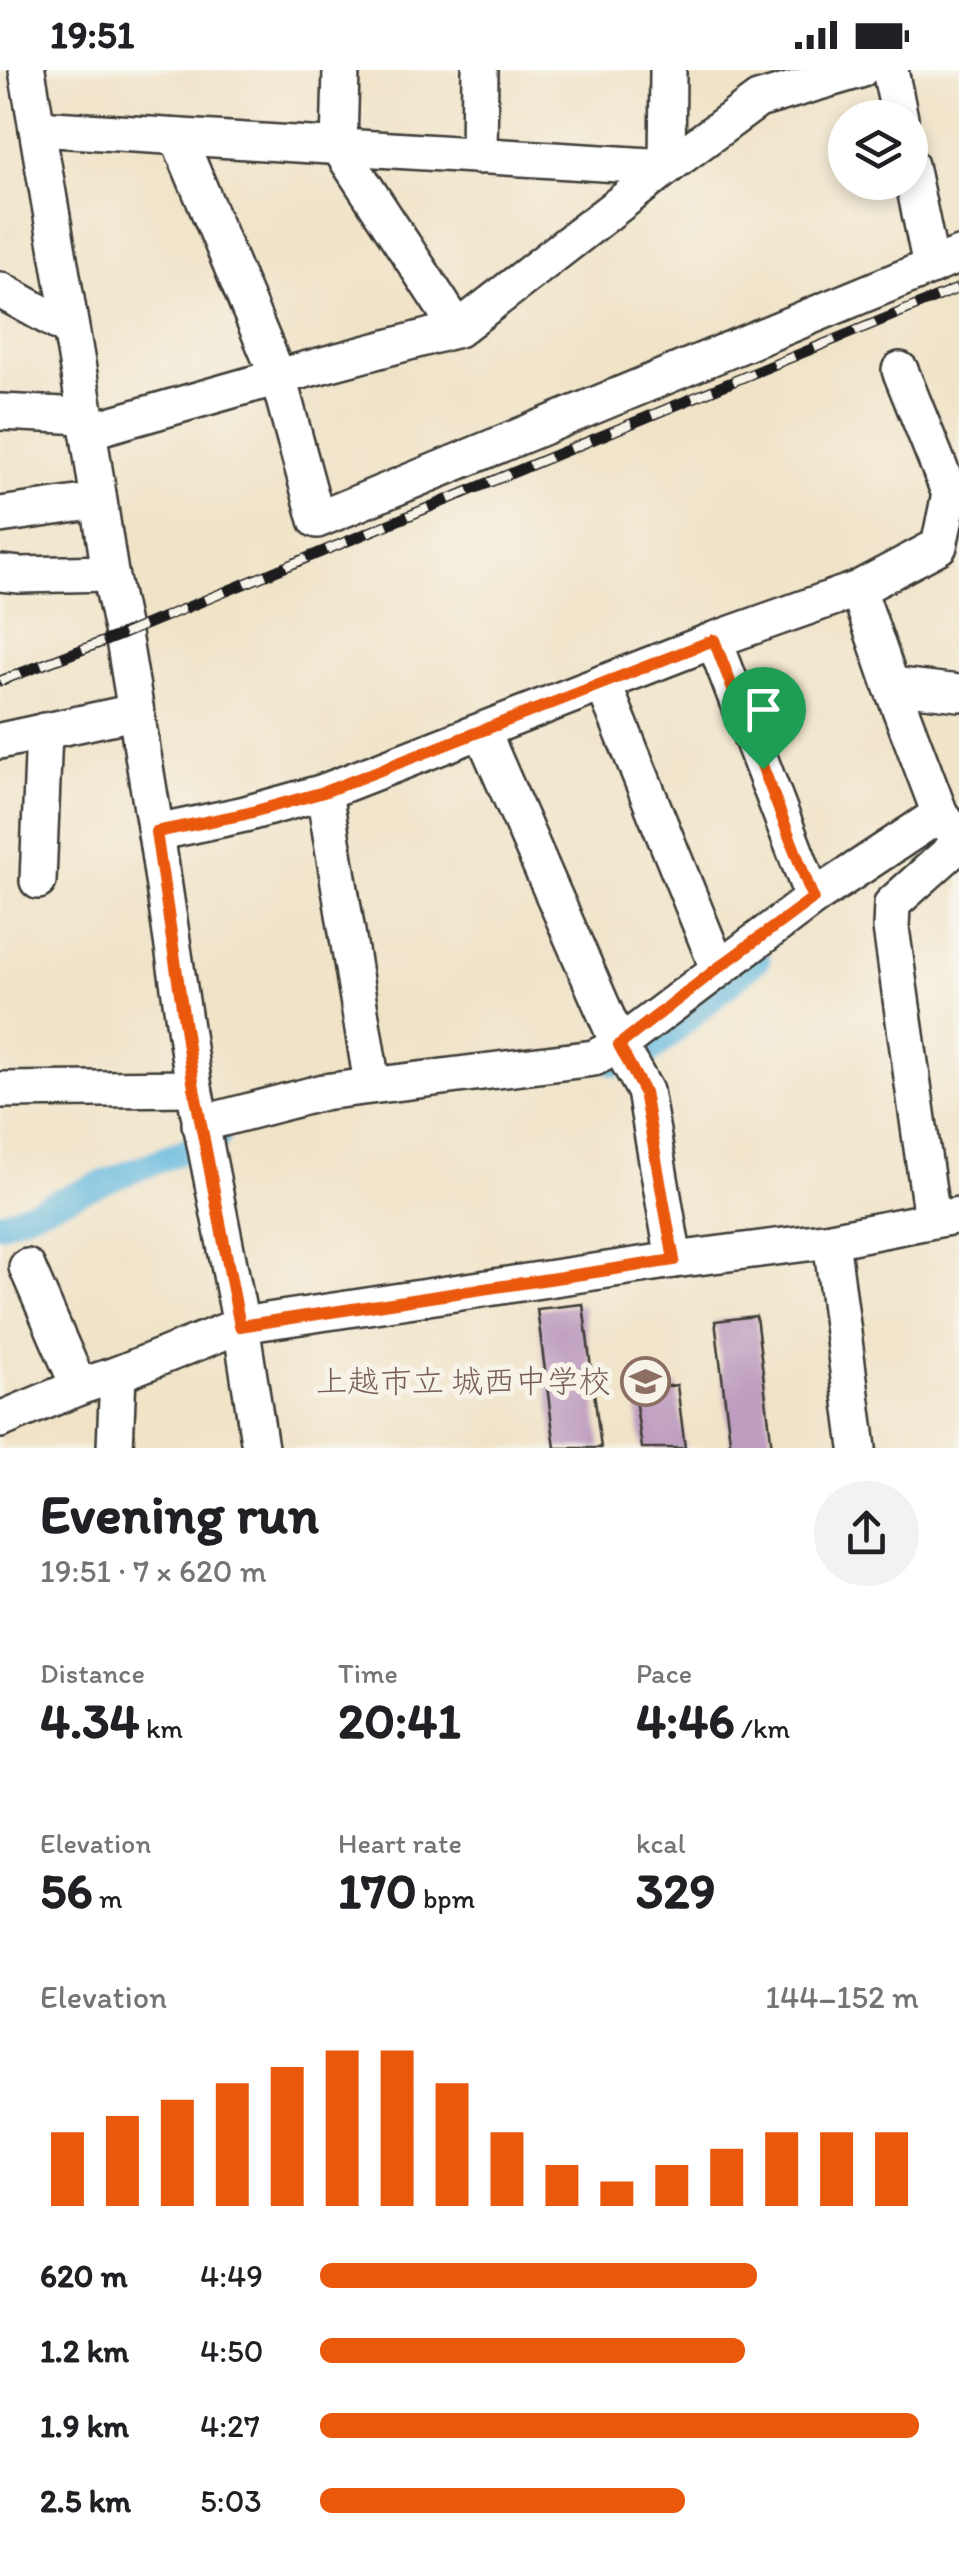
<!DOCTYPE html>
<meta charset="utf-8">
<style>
:root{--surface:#fff;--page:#f2f2f2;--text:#202124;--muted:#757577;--accent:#ea580c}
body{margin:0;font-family:Itim,"Klee One",sans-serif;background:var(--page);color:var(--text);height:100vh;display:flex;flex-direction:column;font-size:38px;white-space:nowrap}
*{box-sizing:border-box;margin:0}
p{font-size:32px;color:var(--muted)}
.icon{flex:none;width:55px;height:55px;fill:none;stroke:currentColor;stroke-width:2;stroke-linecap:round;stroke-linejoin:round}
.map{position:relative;height:1378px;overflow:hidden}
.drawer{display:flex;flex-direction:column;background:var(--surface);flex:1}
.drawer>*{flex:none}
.fabs{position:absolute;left:828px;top:30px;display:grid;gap:20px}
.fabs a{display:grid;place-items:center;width:100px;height:100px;border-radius:50%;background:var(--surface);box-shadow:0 5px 15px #0003;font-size:50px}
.pin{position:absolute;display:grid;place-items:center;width:85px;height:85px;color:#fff;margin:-102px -42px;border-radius:50% 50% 50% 0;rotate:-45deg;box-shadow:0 0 10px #0007}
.pin .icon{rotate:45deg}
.round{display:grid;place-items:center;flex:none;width:105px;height:105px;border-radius:52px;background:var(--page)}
.head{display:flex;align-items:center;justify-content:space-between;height:170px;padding:0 40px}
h1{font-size:55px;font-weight:700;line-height:75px}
.figures{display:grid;grid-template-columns:repeat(3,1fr);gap:15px;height:170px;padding:10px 40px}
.figures div{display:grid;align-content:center}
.figures b{font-size:50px;font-weight:700}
.figures small{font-size:28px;font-weight:400}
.figures p{font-size:28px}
.chart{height:280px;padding:20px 40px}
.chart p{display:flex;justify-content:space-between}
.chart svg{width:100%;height:180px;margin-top:10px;stroke:var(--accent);stroke-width:6}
ul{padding:0 40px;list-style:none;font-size:32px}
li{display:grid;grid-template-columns:160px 120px 1fr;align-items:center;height:75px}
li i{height:25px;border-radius:12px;background:var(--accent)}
.status{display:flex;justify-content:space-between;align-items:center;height:70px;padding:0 50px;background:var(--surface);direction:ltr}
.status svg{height:28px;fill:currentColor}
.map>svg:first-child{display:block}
</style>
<div class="status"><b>19:51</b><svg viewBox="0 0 49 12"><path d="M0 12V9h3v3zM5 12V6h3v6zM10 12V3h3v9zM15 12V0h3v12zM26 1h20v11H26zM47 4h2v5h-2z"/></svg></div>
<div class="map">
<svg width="959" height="1378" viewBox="0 0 959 1378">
<rect width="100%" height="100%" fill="#f7f3e8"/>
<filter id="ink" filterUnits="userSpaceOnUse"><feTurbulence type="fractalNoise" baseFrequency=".01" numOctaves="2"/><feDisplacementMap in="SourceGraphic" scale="20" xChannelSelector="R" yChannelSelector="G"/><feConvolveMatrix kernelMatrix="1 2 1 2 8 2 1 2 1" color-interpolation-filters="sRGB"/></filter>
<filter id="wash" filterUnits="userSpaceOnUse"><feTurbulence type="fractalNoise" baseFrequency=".0048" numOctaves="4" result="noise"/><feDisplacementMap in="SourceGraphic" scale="40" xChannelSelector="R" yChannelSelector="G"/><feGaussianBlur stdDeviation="2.25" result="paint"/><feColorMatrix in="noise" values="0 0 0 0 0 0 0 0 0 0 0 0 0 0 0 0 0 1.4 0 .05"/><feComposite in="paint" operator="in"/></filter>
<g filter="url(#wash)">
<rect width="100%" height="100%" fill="#f0e3c7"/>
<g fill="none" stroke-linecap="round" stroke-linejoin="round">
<g stroke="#62b8de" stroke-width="25">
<polyline points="615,994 650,982 758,889"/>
<polyline points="0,1154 218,1067"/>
</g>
</g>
<g id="blocks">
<g fill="#be9dc0">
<polygon points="583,1234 601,1378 555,1378 537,1239"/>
<polygon points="756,1246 772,1378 731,1378 715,1251"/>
<polygon points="677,1315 685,1378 642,1378 634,1321"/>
</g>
</g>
</g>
<g filter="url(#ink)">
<use href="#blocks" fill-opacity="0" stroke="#3c3a36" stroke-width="2.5"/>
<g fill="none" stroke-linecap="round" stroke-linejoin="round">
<defs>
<g id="minor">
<polyline points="27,0 86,346 110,503 123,564 156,763 194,1018 241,1255 260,1378"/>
<polyline points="341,0 339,77 458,259"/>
<polyline points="890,0 900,48"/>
<polyline points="37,58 667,97 668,0"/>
<polyline points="178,67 278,307 317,450 959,185"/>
<polyline points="479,86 480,0"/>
<polyline points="910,95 931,196"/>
<polyline points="0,220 70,259"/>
<polyline points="900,300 950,424"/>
<polyline points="0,342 86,346"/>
<polyline points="88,361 278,307 458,259 667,97 758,30 860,0"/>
<polyline points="0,445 98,431"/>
<polyline points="0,503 20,505 110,503"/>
<polyline points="858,519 891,615 940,744 955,763"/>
<polyline points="714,570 813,828"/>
<polyline points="603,613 718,898"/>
<polyline points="891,615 959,623"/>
<polyline points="482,661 619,975 645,1021 674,1190"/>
<polyline points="0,671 134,642"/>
<polyline points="324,722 372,1014"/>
<polyline points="156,763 245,744 324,722 714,570 858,519 939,476 950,424 959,425"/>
<polyline points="38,811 44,661"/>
<polyline points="0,1020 194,1018"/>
<polyline points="200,1054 323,1022 594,988 619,975 813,828 940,744"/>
<polyline points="932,1149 891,858 892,834 959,774"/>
<polyline points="831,1170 858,1378"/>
<polyline points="27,1197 79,1317"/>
<polyline points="0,1350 79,1317 118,1304 241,1255 674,1190 831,1170 959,1145"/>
<polyline points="115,1378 118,1304"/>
</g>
</defs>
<use href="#minor" stroke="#3c3a36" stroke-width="40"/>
<use href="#minor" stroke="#fff" stroke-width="35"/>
<defs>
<polyline id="rail" points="0,611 123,564 959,218"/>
</defs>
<use href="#rail" stroke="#1c1c1c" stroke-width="11"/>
<use href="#rail" stroke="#f7f3e8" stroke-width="8" stroke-dasharray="22" stroke-linecap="butt"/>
</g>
</g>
<g fill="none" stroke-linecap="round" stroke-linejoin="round" filter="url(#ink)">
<defs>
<polygon id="route" points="714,570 813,828 718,898 619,975 644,1022 674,1190 240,1256 194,1018 156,762 245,744 324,722"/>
</defs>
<use href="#route" stroke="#fff" stroke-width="20"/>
<use href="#route" stroke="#ea580c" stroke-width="12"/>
</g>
<defs>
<symbol id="school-ring" viewBox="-11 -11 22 22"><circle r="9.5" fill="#f7f3e8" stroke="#8d6e63" stroke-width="1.5"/><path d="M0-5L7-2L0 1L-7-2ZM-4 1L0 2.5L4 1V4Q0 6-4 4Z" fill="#8d6e63"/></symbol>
</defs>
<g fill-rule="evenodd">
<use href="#school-ring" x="618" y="1284" width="55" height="55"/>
</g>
<g text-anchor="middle" stroke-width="10" stroke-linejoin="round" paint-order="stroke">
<g font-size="32" fill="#785e54" stroke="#f7f3e8" text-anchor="end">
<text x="611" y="1322">上越市立 城西中学校</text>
</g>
</g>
</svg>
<div class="fabs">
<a><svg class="icon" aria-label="layers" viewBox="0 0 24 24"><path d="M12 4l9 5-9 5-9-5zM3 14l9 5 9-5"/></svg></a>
</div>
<div class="pin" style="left:763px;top:699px;background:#1e9e55"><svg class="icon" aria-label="arrive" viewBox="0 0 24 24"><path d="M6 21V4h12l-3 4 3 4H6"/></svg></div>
</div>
<section class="drawer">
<div class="head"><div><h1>Evening run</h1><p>19:51 · 7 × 620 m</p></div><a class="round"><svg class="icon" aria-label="share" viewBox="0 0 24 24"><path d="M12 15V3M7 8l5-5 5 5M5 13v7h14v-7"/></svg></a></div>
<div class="figures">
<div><p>Distance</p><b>4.34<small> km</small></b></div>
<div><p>Time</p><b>20:41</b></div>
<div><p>Pace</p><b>4:46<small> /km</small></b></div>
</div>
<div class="figures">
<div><p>Elevation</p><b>56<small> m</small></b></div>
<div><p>Heart rate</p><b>170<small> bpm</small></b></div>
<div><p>kcal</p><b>329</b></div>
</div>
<div class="chart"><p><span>Elevation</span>144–152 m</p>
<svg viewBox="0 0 160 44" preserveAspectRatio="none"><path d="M5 44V26M15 44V22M25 44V18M35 44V14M45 44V10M55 44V6M65 44V6M75 44V14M85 44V26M95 44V34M105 44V38M115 44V34M125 44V30M135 44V26M145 44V26M155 44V26"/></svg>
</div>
<ul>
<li><b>620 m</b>4:49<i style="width:73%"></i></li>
<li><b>1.2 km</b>4:50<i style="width:71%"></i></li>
<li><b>1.9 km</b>4:27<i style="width:100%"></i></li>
<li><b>2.5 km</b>5:03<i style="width:61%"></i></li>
</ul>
</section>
